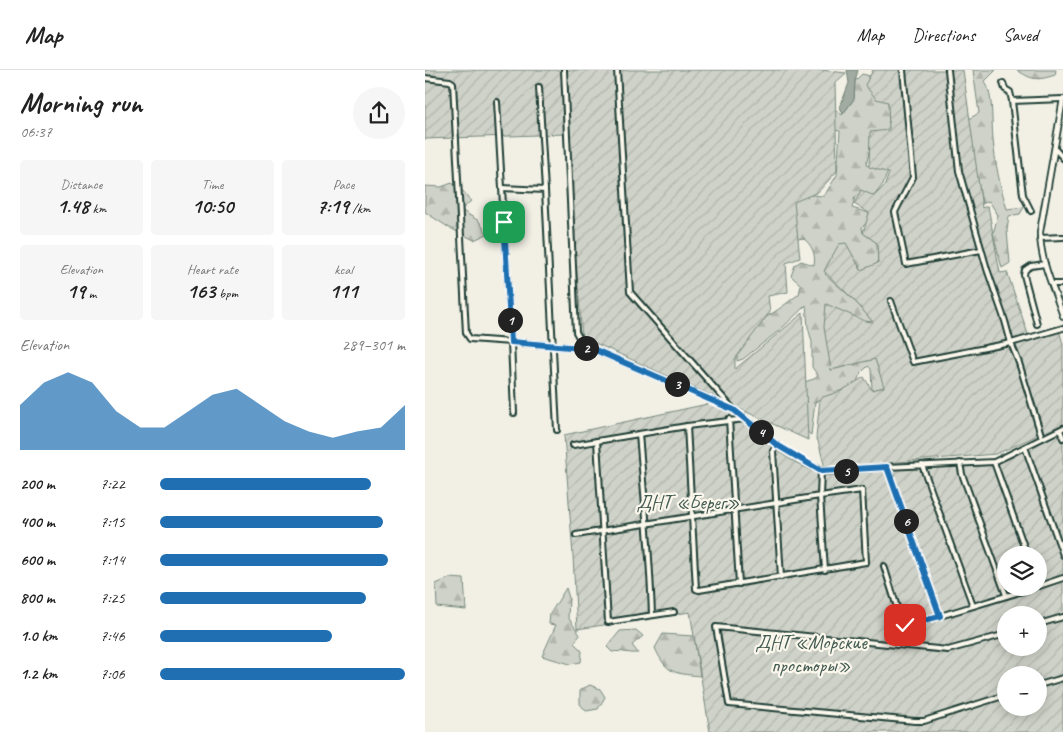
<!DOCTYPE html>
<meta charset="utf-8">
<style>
:root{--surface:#fff;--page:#f6f6f6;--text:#222;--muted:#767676;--line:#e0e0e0;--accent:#1f6fb2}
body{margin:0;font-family:Caveat,sans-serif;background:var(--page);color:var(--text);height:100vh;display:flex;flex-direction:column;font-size:19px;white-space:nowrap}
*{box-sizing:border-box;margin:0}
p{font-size:16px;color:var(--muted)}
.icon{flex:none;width:28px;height:28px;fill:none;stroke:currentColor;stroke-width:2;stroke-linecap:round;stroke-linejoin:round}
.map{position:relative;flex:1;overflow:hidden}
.sheet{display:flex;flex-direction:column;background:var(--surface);width:425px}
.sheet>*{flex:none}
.buttons{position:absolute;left:572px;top:476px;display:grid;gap:10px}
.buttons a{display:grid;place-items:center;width:50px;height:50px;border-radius:50%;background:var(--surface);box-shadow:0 2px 12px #0003;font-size:25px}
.pin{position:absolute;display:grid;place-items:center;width:42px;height:42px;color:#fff;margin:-21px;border-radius:10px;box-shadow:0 2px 8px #0006}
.km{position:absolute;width:25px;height:25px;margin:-12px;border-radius:50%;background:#222;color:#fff;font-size:14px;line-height:25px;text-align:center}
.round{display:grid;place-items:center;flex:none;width:52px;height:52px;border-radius:26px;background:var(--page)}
.head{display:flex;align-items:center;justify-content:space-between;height:85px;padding:0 20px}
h1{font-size:28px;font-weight:600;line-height:38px}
.metrics{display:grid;grid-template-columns:repeat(3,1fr);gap:8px;height:85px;padding:5px 20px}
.metrics div{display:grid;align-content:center;border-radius:5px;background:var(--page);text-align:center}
.metrics b{font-size:21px;font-weight:600}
.metrics small{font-size:14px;font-weight:400}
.metrics p{font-size:14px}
.chart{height:140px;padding:10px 20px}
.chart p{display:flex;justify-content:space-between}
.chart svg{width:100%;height:90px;margin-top:5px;fill:var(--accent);opacity:.7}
ul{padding:0 20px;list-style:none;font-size:16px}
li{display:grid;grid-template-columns:80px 60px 1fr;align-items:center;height:38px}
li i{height:12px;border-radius:6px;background:var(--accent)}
header{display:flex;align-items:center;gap:30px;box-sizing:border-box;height:70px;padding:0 25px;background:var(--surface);border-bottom:1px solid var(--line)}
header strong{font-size:24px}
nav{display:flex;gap:28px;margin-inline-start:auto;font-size:18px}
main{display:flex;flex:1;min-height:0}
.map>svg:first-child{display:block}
</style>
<header>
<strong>Map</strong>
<nav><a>Map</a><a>Directions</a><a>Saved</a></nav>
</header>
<main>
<section class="sheet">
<div class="head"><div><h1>Morning run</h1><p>06:37</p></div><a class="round"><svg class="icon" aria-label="share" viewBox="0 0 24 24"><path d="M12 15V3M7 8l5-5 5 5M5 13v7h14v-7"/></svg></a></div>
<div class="metrics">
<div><p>Distance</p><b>1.48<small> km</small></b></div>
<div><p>Time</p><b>10:50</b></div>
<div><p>Pace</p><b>7:19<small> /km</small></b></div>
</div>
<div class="metrics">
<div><p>Elevation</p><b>19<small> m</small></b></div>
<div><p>Heart rate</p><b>163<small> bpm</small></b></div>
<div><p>kcal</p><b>111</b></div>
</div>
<div class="chart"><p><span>Elevation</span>289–301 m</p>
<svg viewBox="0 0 160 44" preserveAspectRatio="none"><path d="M0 44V22L10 11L20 6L30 11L40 25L50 33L60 33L70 25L80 17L90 14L100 22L110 30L120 35L130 38L140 35L150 33L160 22V44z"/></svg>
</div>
<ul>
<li><b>200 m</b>7:22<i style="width:86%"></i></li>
<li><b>400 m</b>7:15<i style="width:91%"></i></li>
<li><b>600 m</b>7:14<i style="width:93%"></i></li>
<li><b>800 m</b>7:25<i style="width:84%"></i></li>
<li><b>1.0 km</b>7:46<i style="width:70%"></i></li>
<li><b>1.2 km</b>7:06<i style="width:100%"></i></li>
</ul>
</section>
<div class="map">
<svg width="638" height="662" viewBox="0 0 638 662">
<defs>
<pattern id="forest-firs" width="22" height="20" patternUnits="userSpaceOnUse" patternTransform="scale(1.25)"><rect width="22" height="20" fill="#cfd2c8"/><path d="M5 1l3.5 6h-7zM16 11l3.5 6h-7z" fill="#b1b5ac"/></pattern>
<pattern id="garden-furrows" width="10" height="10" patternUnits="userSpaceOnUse" patternTransform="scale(1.25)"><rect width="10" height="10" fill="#cfd2c8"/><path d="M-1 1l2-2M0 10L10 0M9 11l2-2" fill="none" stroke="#b1b5ac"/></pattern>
</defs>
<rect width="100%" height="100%" fill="#f2f0e5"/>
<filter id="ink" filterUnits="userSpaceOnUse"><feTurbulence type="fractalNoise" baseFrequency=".02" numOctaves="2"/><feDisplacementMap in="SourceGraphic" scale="10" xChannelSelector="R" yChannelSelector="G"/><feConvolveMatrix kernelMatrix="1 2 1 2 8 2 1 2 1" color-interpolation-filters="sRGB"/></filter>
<g filter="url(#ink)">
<g fill="url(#forest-firs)" stroke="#77887e">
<path d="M548 0H571L560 11C569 29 566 49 568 69 570 93 575 116 582 139L599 137 595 144 584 146 582 161 585 193 577 198 568 164 573 145 564 131 557 134 542 50 554 43Z"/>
<path d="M592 0H631L630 5C612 11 607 10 592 0Z"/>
<path d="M437 4 445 6 441 15 463 32 465 56 455 65 448 67 441 95 463 101 458 114 449 126 437 122 430 127 427 138 444 143V151L437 157 438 163 452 173 453 194 436 200 421 174 406 192 400 204 429 230 448 252 406 300 450 289 460 317 447 320 446 299 443 296 435 304 431 314 390 332 386 365 381 361 376 313 389 309 393 306 387 297V272L383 257 381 235 356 259 318 289 312 291V282L332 253 354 239 374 224 376 215 366 206 370 195 376 191 389 195C391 184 387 175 378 168L363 171 361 141 374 124 399 126 412 105 415 61 404 59 405 40 413 41 417 45 429 29 430 11Z"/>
<polygon points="27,113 37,120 46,131 36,140 54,151 62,164 49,170 23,157 0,142 0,116 16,117"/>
<polygon points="25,508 39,509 41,540 12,537 11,514"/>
<polygon points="141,518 144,528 143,547 155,565 149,573 157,581 156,592 145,594 117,586 131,555 124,554 125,544"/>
<path d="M211 560 218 566 207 575 213 583C203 584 197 580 187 582L182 577 195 561Z"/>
<path d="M238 564 269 566 275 606C248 603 242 604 230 578Z"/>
<polygon points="165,615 175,619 180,627 173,639 161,641 155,634 155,620"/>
</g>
<g fill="url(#garden-furrows)" stroke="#77887e" fill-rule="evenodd">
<polygon points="0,0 397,0 421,3 410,13 412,101 393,122 369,132 375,188 361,193 363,222 343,226 345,242 310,289 310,299 378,243 383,370 157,267 141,64 0,69"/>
<polygon points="448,0 538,0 557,138 563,136 575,203 582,202 605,270 634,260 638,274 638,354 571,384 400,398 393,371 391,368 395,328 416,321 439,307 447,320 459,317 450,289 406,300 399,257 401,234 440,251 448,252 429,230 399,201 414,174 421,173 436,200 453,193 452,173 438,163 444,143 429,134 436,120 449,126 460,115 464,103 444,97 445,62 464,60 463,32 451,29 440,15"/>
<path d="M287 333 309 343 344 375 364 389 395 404 571 393 638 359V662H285L265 542 152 559 148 486 139 365ZM581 485H614V518H581ZM581 545H614V578H581ZM581 605H614V638H581Z"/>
</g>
<polygon fill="#a2aba1" stroke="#6e7f75" points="422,0 433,0 430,11 429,29 418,44 415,37 424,13"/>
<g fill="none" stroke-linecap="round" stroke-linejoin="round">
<defs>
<g id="minor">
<polyline points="139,0 151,262 156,271 160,272"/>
<polyline points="192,0 205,222 309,340 352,375 380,393 400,402 462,397 569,392 638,358"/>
<polyline points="478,0 488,107 470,142 481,194 556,180"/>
<polyline points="523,0 534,101 562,199 580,251 586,273 594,293 617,368"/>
<polyline points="0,8 25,11 28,13 41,263 45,269 86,272 89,343"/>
<polyline points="578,13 580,19 585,22 587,31 598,125 606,141"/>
<polyline points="114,17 120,120"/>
<polyline points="587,31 638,29"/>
<polyline points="72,32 86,272 168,279 306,338"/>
<polyline points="630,79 638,88"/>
<polyline points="77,118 120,120 132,360"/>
<polyline points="615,168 638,167"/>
<polyline points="627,214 638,214"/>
<polyline points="466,231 488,292 586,273 638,258"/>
<polyline points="612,254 599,205 600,200 606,196 620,194"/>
<polyline points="304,349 314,514"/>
<polyline points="262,356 271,519 274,520 441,492 437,420 395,426 400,500"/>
<polyline points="635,360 638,368"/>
<path d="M214 364C219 424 225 484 227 545"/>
<polyline points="172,371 183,552 249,542"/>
<polyline points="148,375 262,356 320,349"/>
<polyline points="352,375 348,381 356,507"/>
<polyline points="600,377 638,485"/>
<polyline points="569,392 602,485"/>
<polyline points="535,393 537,404 581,525"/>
<polyline points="497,395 548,536"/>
<polyline points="462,397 515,546"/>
<polyline points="151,465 395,426 396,401"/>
<polyline points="459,496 476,550 480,555 515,546 608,518"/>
<polyline points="614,516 638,508"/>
<polyline points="614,554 638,547"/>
<polyline points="581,564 523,580 291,557 304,634 490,651 499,651 581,625"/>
<polyline points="614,615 638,608"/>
</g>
<path id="major" d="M638 29 615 162C615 191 629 219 638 246"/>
</defs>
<use href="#minor" stroke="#1f3d34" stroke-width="8"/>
<use href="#major" stroke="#1f3d34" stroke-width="8"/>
<use href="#minor" stroke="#fbf7ec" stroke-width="4"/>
<use href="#major" stroke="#fbf7ec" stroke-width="4.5"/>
</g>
</g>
<g fill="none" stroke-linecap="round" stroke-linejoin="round" filter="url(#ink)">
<defs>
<polyline id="route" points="79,152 86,272 168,279 309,340 352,375 396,401 462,397 515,546 480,555"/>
</defs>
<use href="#route" stroke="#fff" stroke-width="10"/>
<use href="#route" stroke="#1f6fb2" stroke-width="6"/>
</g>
<g text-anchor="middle" stroke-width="4.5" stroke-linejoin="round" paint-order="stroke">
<g font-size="20" fill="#425b52" stroke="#fbf7ec">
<text x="263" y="439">ДНТ «Берег»</text>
<text x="386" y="579">ДНТ «Морские<tspan x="386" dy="23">просторы»</tspan></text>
</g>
</g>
</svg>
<div class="buttons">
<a><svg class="icon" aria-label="layers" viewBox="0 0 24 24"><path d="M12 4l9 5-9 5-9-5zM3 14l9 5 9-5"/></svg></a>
<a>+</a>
<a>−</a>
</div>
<div class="pin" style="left:79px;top:152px;background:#1e9e55"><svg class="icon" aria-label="arrive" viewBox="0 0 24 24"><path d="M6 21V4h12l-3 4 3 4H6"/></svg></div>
<div class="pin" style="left:480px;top:555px;background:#d93025"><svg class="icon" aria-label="check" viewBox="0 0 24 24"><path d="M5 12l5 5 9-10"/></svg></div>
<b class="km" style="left:85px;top:250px">1</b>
<b class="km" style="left:161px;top:278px">2</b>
<b class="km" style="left:252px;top:314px">3</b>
<b class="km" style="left:336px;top:362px">4</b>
<b class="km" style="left:421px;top:401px">5</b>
<b class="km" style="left:481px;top:451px">6</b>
</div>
</main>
